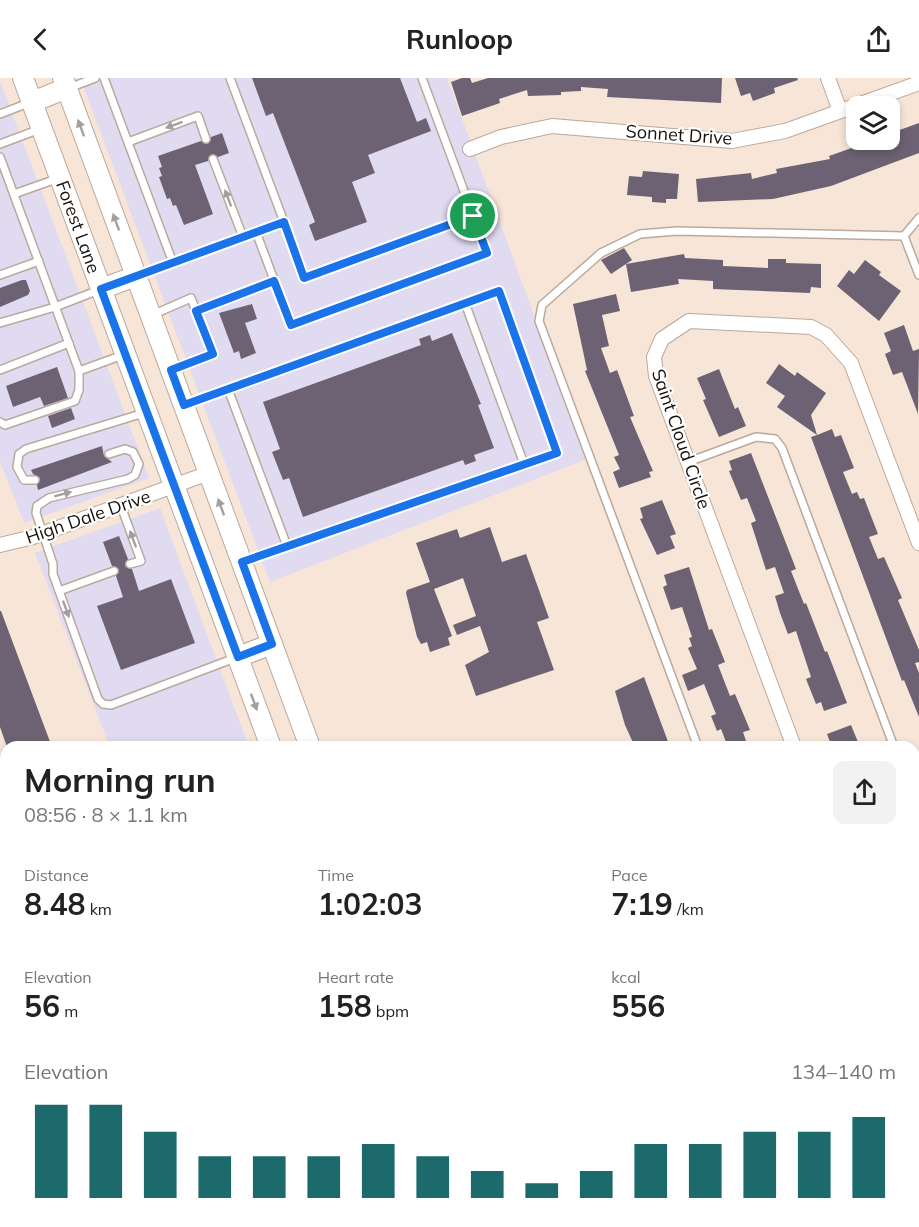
<!DOCTYPE html>
<meta charset="utf-8">
<style>
:root{--surface:#fff;--page:#f2f2f2;--text:#222;--muted:#767676;--accent:#1d6a6c}
body{margin:0;font-family:Mulish,sans-serif;background:var(--page);color:var(--text);height:100vh;display:flex;flex-direction:column;font-size:22px;white-space:nowrap}
*{box-sizing:border-box;margin:0}
p{font-size:20px;color:var(--muted)}
.icon{flex:none;width:33px;height:33px;fill:none;stroke:currentColor;stroke-width:2;stroke-linecap:round;stroke-linejoin:round}
.map{position:relative;flex:1;overflow:hidden}
.details{position:absolute;left:0px;top:663px;width:920px;height:486px;display:flex;flex-direction:column;background:var(--surface);border-radius:18px 18px 0 0;box-shadow:0 3px 9px #0003}
.details>*{flex:none}
.fabs{position:absolute;left:846px;top:18px;display:grid;gap:12px}
.fabs a{display:grid;place-items:center;width:54px;height:54px;border-radius:12px;background:var(--surface);box-shadow:0 3px 9px #0003;font-size:30px}
.pin{position:absolute;display:grid;place-items:center;width:51px;height:51px;color:#fff;margin:-26px;border:3px solid #fff;border-radius:50%;box-shadow:0 2px 6px #0007}
.round{display:grid;place-items:center;flex:none;width:63px;height:63px;border-radius:12px;background:var(--page)}
.head{display:flex;align-items:center;justify-content:space-between;height:102px;padding:0 24px}
h1{font-size:33px;font-weight:700;line-height:45px}
.stats{display:grid;grid-template-columns:repeat(3,1fr);gap:9px;height:102px;padding:6px 24px}
.stats div{display:grid;align-content:center}
.stats b{font-size:30px;font-weight:700}
.stats small{font-size:16px;font-weight:400}
.stats p{font-size:16px}
.chart{height:168px;padding:12px 24px}
.chart p{display:flex;justify-content:space-between}
.chart svg{width:100%;height:108px;margin-top:6px;stroke:var(--accent);stroke-width:6}
header{display:flex;justify-content:space-between;align-items:center;height:78px;padding:0 24px;background:var(--surface);font-size:27px;font-weight:700}
.map>svg:first-child{display:block}
</style>
<header><svg class="icon" aria-label="back" viewBox="0 0 24 24"><path d="M15 5l-7 7 7 7"/></svg>Runloop<svg class="icon" aria-label="share" viewBox="0 0 24 24"><path d="M12 15V3M7 8l5-5 5 5M5 13v7h14v-7"/></svg></header>
<div class="map">
<svg width="919" height="1149" viewBox="0 0 919 1149">
<rect width="100%" height="100%" fill="#f7e5d7"/>
<g fill="#e1dbf1">
<polygon points="80,0 447,0 587,381 270,504"/>
<polygon points="0,3 149,400 24,445 0,383"/>
<polygon points="160,430 249,669 110,669 35,475"/>
</g>
<g fill="#6c6273">
<polygon points="252,0 400,0 417,44 426,40 431,53 368,77 375,95 352,104 367,144 315,163 309,147 315,144 273,35 266,38"/>
<polygon points="462,0 470,0 472,5 488,0 722,0 721,25 607,19 608,11 581,9 581,13 561,14 561,17 528,18 527,12 499,21 500,25 462,38 451,4"/>
<polygon points="735,0 797,0 798,2 774,10 775,15 753,23 750,15 741,18"/>
<polygon points="919,45 919,75 831,108 773,121 698,124 696,101 751,95 752,101 777,95 776,91 830,81 829,78 863,66 864,69 896,60 894,54"/>
<polygon points="222,55 229,75 218,79 212,76 208,83 195,87 213,136 184,147 176,127 173,128 170,120 167,121 159,99 162,98 159,90 162,89 158,78 201,63 208,66 211,59"/>
<polygon points="643,93 679,96 677,121 666,121 666,125 652,124 652,119 627,117 629,98 642,99"/>
<polygon points="624,170 632,182 611,196 601,182"/>
<polygon points="684,176 685,180 723,182 723,188 768,190 768,181 786,181 786,185 821,186 821,210 811,209 810,215 713,211 713,203 678,201 679,206 631,214 626,186"/>
<polygon points="865,182 881,194 879,197 901,213 879,243 837,208 849,192 854,196"/>
<polygon points="22,202 26,202 30,213 28,217 0,229 0,210"/>
<polygon points="616,216 620,233 602,237 609,268 601,270 610,295 617,292 634,338 630,339 653,393 649,394 651,399 619,410 613,394 620,391 614,379 619,377 585,293 587,292 573,226"/>
<polygon points="252,226 257,241 245,245 256,275 241,281 239,273 234,275 219,235"/>
<polygon points="904,247 913,273 919,271 918,336 902,294 893,297 885,276 891,273 884,255"/>
<polygon points="452,255 481,326 478,327 494,370 474,377 476,383 465,387 463,382 303,439 289,400 283,402 272,374 280,371 263,324 421,267 419,261 430,257 432,263"/>
<polygon points="779,286 795,298 797,294 826,315 811,337 817,357 832,351 835,359 841,357 854,390 843,394 852,416 857,414 860,421 864,420 878,456 869,459 878,481 884,479 902,520 898,522 919,572 919,584 915,585 919,595 919,639 904,602 902,603 811,359 817,357 777,329 785,318 766,305"/>
<polygon points="57,289 68,320 44,328 40,319 13,329 6,308"/>
<polygon points="719,291 735,331 738,329 746,348 719,359 703,322 706,321 697,300"/>
<polygon points="71,330 75,341 52,350 48,338"/>
<polygon points="102,368 104,378 112,384 38,412 37,407 40,400 33,396 31,392"/>
<polygon points="751,375 796,491 791,493 804,526 806,525 825,574 827,573 847,625 824,633 821,624 816,626 806,601 811,599 796,553 788,556 780,535 775,518 784,515 775,489 766,492 751,445 756,443 747,420 741,422 729,393 732,392 729,383"/>
<polygon points="662,422 676,456 670,458 675,470 657,477 640,441 643,440 640,430"/>
<polygon points="490,449 502,484 526,476 549,540 537,544 554,592 476,618 465,587 489,574 480,548 457,557 453,547 476,538 463,500 434,511 452,558 448,560 450,567 430,574 427,564 421,566 417,559 406,515 407,512 430,504 416,465 457,451 460,460"/>
<polygon points="119,458 128,481 125,488 132,491 139,513 171,501 195,565 121,592 97,528 123,519 116,498 119,491 112,488 103,464"/>
<polygon points="689,489 709,552 712,551 725,584 718,587 730,618 735,616 750,652 743,654 747,666 739,669 728,669 721,651 717,653 711,638 716,636 704,606 688,613 682,597 697,591 688,570 692,568 689,560 692,559 682,529 671,532 663,509 667,507 664,497"/>
<polygon points="0,533 1,533 52,669 7,669 0,649"/>
<polygon points="644,599 670,669 635,669 625,647 615,613"/>
<polygon points="851,647 860,669 832,669 827,656"/>
</g>
<g fill="none" stroke-linecap="round" stroke-linejoin="round">
<defs>
<g id="lane">
<polyline points="104,0 173,185"/>
<polyline points="230,0 284,144"/>
<polyline points="69,10 95,0"/>
<polyline points="0,36 31,24"/>
<polyline points="128,64 198,38 206,61"/>
<polyline points="0,66 40,51"/>
<polyline points="0,79 79,293 123,277"/>
<polyline points="213,81 243,159"/>
<polyline points="14,116 59,100"/>
<polyline points="919,140 904,158 919,197"/>
<polyline points="256,154 291,247 487,175 422,0"/>
<polyline points="0,197 39,183"/>
<polyline points="139,197 284,144 304,200 473,138"/>
<polyline points="465,225 524,386"/>
<polyline points="196,233 274,203"/>
<polyline points="152,237 191,220 213,276 173,291"/>
<polyline points="0,245 55,229 99,212"/>
<polyline points="0,292 69,265"/>
<polyline points="228,311 287,468"/>
<polyline points="186,326 499,213 557,375 244,483"/>
<polyline points="0,344 5,347 75,323 79,312 79,293"/>
<polyline points="109,376 125,371 133,374 139,386 135,397 128,401 49,420 37,428 36,435 53,486 53,496 98,621 103,626 111,627 235,580"/>
<polyline points="688,384 756,359 775,361 782,370 894,669"/>
<polyline points="35,402 24,402 17,389 19,376 26,371 144,335"/>
<polyline points="121,428 141,483 130,486"/>
<polyline points="59,513 114,493"/>
<polyline points="698,669 539,243 542,227 601,175 640,156 677,153 904,158"/>
<polyline points="914,722 919,736"/>
<polyline points="0,834 6,832"/>
<polyline points="0,990 6,988"/>
<polyline points="0,1018 6,1016"/>
<polyline points="814,1143 816,1149"/>
<polyline points="875,1143 877,1149"/>
<polyline points="239,1149 255,1143"/>
</g>
<g id="street">
<polyline points="828,0 840,33"/>
<polyline points="470,71 501,59 552,48 732,63 785,53 919,5"/>
<polyline points="0,467 33,459 209,395"/>
<polyline points="794,669 656,298 654,279 662,261 689,243 811,249 826,257 851,285 919,465"/>
<polyline points="914,991 919,1006"/>
<polyline points="0,1130 6,1127"/>
</g>
<g id="secondary">
<polyline points="23,0 271,669"/>
<polyline points="63,0 310,669"/>
<polyline points="32,24 67,10"/>
<polyline points="101,211 136,198"/>
<polyline points="238,579 272,566"/>
<polyline points="914,780 919,778"/>
<polyline points="447,1143 449,1149"/>
<polyline points="487,1143 490,1149"/>
</g>
</defs>
<use href="#lane" stroke="#baa99c" stroke-width="10"/>
<use href="#street" stroke="#baa99c" stroke-width="16"/>
<use href="#secondary" stroke="#baa99c" stroke-width="22"/>
<use href="#lane" stroke="#fff" stroke-width="7"/>
<use href="#street" stroke="#fff" stroke-width="14"/>
<use href="#secondary" stroke="#fff" stroke-width="20"/>
</g>
<defs><path id="oneway-solid" d="M-6-.8H1V-3.2L6.5 0L1 3.2V.8H-6Z" transform="scale(1.5)"/></defs>
<g fill="#a2a09e">
<use href="#oneway-solid" transform="translate(174 47) rotate(160)"/>
<use href="#oneway-solid" transform="translate(81 50) rotate(-110)"/>
<use href="#oneway-solid" transform="translate(228 120) rotate(-111)"/>
<use href="#oneway-solid" transform="translate(116 144) rotate(-110)"/>
<use href="#oneway-solid" transform="translate(63 416) rotate(-15)"/>
<use href="#oneway-solid" transform="translate(221 429) rotate(-110)"/>
<use href="#oneway-solid" transform="translate(133 461) rotate(-110)"/>
<use href="#oneway-solid" transform="translate(66 531) rotate(70)"/>
<use href="#oneway-solid" transform="translate(254 624) rotate(70)"/>
</g>
<g fill="none" stroke-linecap="round" stroke-linejoin="round">
<defs>
<polygon id="route" points="473,138 487,175 291,247 274,203 196,233 213,276 171,292 184,327 499,213 557,375 242,484 272,566 238,579 101,211 284,144 304,200"/>
</defs>
<use href="#route" stroke="#fff" stroke-width="12"/>
<use href="#route" stroke="#1a73e8" stroke-width="8"/>
</g>
<g text-anchor="middle" stroke-width="4.5" stroke-linejoin="round" paint-order="stroke">
<g font-size="18" fill="#17110c" stroke="#fff">
<text transform="translate(679 57) rotate(4)" y="6">Sonnet Drive</text>
<text transform="translate(78 149) rotate(70)" y="6">Forest Lane</text>
<text transform="translate(681 361) rotate(71)" y="6">Saint Cloud Circle</text>
<text transform="translate(88 439) rotate(-19)" y="6">High Dale Drive</text>
</g>
</g>
</svg>
<div class="fabs">
<a><svg class="icon" aria-label="layers" viewBox="0 0 24 24"><path d="M12 4l9 5-9 5-9-5zM3 14l9 5 9-5"/></svg></a>
</div>
<div class="pin" style="left:473px;top:138px;background:#1e9e55"><svg class="icon" aria-label="arrive" viewBox="0 0 24 24"><path d="M6 21V4h12l-3 4 3 4H6"/></svg></div>
<section class="details">
<div class="head"><div><h1>Morning run</h1><p>08:56 · 8 × 1.1 km</p></div><a class="round"><svg class="icon" aria-label="share" viewBox="0 0 24 24"><path d="M12 15V3M7 8l5-5 5 5M5 13v7h14v-7"/></svg></a></div>
<div class="stats">
<div><p>Distance</p><b>8.48<small> km</small></b></div>
<div><p>Time</p><b>1:02:03</b></div>
<div><p>Pace</p><b>7:19<small> /km</small></b></div>
</div>
<div class="stats">
<div><p>Elevation</p><b>56<small> m</small></b></div>
<div><p>Heart rate</p><b>158<small> bpm</small></b></div>
<div><p>kcal</p><b>556</b></div>
</div>
<div class="chart"><p><span>Elevation</span>134–140 m</p>
<svg viewBox="0 0 160 44" preserveAspectRatio="none"><path d="M5 44V6M15 44V6M25 44V17M35 44V27M45 44V27M55 44V27M65 44V22M75 44V27M85 44V33M95 44V38M105 44V33M115 44V22M125 44V22M135 44V17M145 44V17M155 44V11"/></svg>
</div>
</section>
</div>
